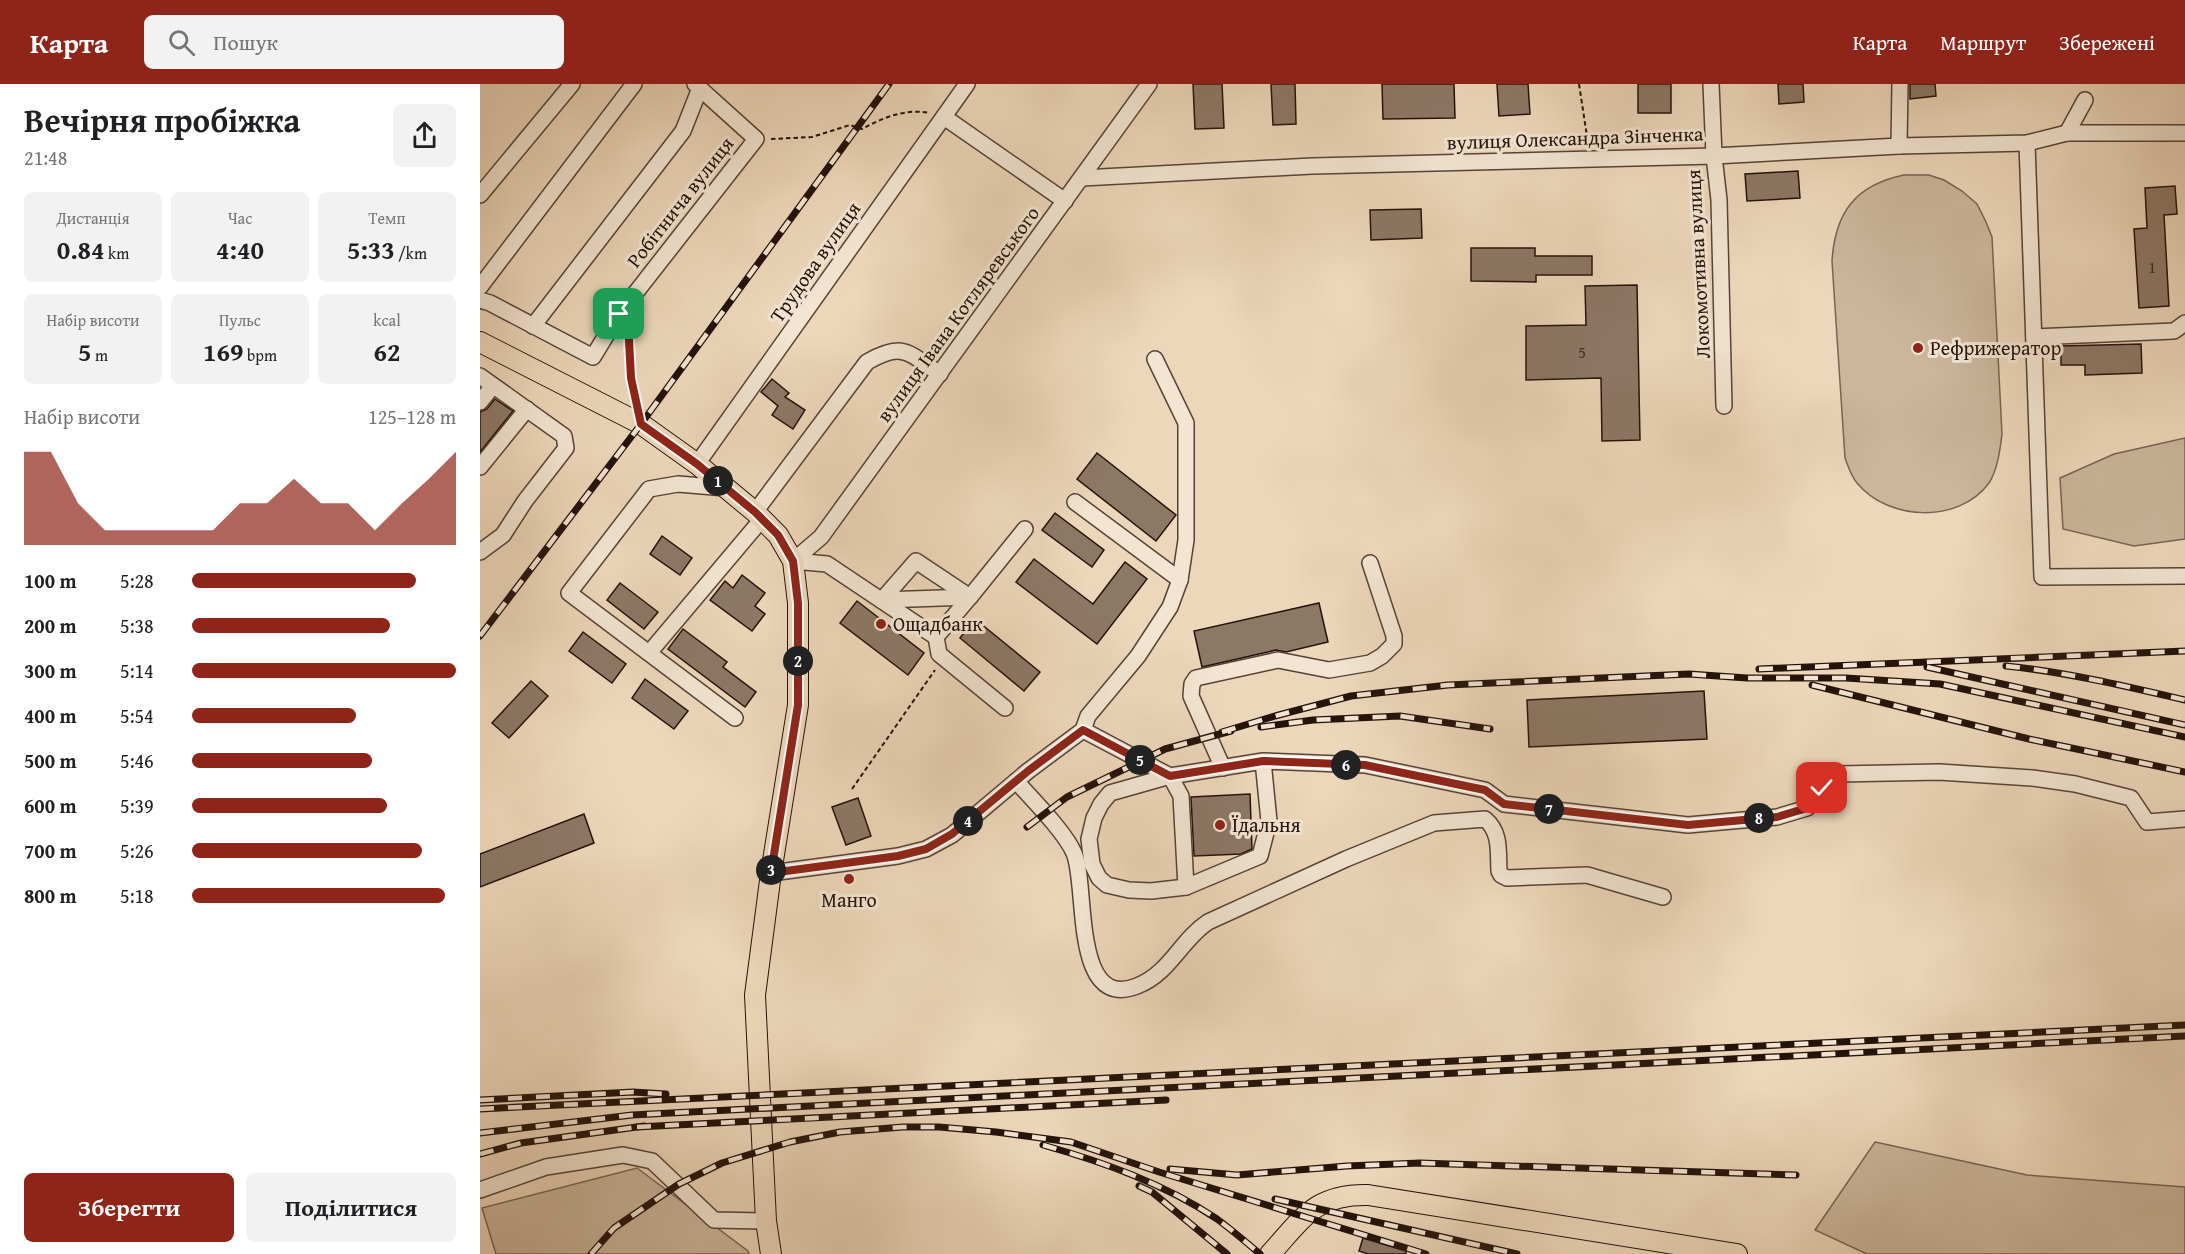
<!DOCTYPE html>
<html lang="uk">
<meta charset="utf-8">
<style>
:root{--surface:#fff;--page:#f2f2f2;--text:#202124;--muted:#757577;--accent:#8f2418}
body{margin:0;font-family:"Gentium Book Plus",serif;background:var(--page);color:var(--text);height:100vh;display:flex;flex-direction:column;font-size:22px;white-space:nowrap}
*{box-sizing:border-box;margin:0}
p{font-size:20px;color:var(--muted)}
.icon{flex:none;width:33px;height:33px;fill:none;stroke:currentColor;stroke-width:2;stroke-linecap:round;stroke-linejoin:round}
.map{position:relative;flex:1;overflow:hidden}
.side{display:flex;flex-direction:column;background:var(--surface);width:480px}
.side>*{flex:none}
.pin{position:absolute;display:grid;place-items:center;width:51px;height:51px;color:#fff;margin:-26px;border-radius:12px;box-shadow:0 3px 9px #0006}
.km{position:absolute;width:30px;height:30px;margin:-15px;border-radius:50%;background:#222;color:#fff;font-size:16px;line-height:30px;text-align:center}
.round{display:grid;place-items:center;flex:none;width:63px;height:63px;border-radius:9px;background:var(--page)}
.summary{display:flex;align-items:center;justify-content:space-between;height:102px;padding:0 24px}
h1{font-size:33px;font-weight:700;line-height:45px}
.metrics{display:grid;grid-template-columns:repeat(3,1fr);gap:9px;height:102px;padding:6px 24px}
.metrics div{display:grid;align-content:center;border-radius:9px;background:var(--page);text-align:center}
.metrics b{font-size:26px;font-weight:700}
.metrics small{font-size:16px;font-weight:400}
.metrics p{font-size:16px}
.chart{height:168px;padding:12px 24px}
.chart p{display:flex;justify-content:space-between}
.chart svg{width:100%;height:108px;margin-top:6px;fill:var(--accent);opacity:.7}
.button{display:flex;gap:12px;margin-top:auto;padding:12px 24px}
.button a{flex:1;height:69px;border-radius:9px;background:var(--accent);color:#fff;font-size:24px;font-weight:700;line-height:69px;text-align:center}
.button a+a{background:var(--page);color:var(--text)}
ul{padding:0 24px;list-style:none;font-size:20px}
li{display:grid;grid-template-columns:96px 72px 1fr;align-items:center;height:45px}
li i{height:15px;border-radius:8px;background:var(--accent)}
header{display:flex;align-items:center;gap:36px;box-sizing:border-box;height:84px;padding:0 30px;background:var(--accent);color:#fff}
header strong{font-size:28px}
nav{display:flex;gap:33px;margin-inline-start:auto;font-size:21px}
.search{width:420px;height:54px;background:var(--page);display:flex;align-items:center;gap:15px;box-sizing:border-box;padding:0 21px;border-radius:9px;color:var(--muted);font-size:22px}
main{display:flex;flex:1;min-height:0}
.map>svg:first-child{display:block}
</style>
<header>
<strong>Карта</strong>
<div class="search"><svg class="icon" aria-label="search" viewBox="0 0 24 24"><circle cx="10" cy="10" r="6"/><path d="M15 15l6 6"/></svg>Пошук</div>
<nav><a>Карта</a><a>Маршрут</a><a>Збережені</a></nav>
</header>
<main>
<section class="side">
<div class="summary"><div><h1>Вечірня пробіжка</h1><p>21:48</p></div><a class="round"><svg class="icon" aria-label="share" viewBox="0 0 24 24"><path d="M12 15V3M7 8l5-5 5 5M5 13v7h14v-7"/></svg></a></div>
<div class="metrics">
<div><p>Дистанція</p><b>0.84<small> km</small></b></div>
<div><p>Час</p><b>4:40</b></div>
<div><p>Темп</p><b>5:33<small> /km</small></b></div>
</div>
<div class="metrics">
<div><p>Набір висоти</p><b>5<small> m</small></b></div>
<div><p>Пульс</p><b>169<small> bpm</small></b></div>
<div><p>kcal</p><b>62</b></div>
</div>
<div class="chart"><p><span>Набір висоти</span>125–128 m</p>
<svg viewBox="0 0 160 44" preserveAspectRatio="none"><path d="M0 44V6L10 6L20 27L30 38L40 38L50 38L60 38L70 38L80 27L90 27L100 17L110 27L120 27L130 38L140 27L150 17L160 6V44z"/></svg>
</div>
<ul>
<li><b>100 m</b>5:28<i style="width:85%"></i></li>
<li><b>200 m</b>5:38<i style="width:75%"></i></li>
<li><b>300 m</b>5:14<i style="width:100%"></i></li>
<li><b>400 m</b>5:54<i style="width:62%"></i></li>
<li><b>500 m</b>5:46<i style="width:68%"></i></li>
<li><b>600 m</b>5:39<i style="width:74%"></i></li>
<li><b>700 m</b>5:26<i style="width:87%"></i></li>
<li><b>800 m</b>5:18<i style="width:96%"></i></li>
</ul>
<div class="button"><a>Зберегти</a><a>Поділитися</a></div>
</section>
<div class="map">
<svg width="1705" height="1170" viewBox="0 0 1705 1170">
<rect width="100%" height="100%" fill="#edd7ba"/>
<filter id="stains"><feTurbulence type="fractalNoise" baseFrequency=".00333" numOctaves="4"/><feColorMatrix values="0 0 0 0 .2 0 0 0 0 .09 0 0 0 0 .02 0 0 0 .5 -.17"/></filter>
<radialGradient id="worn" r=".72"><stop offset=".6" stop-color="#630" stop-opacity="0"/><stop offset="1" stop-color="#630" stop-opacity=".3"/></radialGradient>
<g fill="#cbb69c" stroke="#786454" stroke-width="1.5">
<path d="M1424 91H1449L1464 96 1482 107 1497 120 1506 138 1512 153 1522 350C1520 365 1518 385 1509 399 1479 440 1408 437 1377 399 1371 392 1368 382 1365 374L1352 177C1355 129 1375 101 1424 91Z"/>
<polygon points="1705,354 1705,455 1654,462 1583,445 1580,394 1634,370"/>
<polygon points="1395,1058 1547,1091 1705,1103 1705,1170 1387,1170 1335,1146"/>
<polygon points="157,1084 268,1167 269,1170 16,1170 2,1124"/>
</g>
<g fill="#8d7866" stroke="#24120b" stroke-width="1.5">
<polygon points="713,0 742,0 744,44 715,45"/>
<polygon points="791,0 815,0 816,40 793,41"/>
<polygon points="902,0 974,0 975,34 903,35"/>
<polygon points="1017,0 1048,0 1050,30 1019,32"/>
<rect x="1158" y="0" width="33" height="29"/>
<polygon points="1298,0 1323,0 1324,18 1299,20"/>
<polygon points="1430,0 1455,0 1456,12 1430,15"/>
<polygon points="1318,87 1320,114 1267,117 1265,90"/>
<polygon points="1695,102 1697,130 1684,131 1689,222 1659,224 1654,145 1667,144 1665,104"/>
<polygon points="941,125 942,154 891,156 890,126"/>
<polygon points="991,164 1055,164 1055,172 1112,172 1112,191 1056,191 1056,198 991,197"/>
<polygon points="1157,201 1160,356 1122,357 1121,294 1046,296 1046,242 1106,241 1105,202"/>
<polygon points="1661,260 1662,289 1605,291 1605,281 1581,281 1581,262"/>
<polygon points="292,295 309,309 305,313 325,326 313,345 292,331 298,322 281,308"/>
<polygon points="15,315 33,327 0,368 0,328 7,325"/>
<polygon points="617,369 696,431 676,457 597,395"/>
<polygon points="575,429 624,466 612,483 562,446"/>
<polygon points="182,452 212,474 200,491 170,470"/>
<polygon points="554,475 613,520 645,478 667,495 617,560 536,498"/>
<polygon points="262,491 285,509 275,522 285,530 272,547 230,516 245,497 253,504"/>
<polygon points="140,499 178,528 164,545 127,516"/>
<polygon points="377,517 444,569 428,591 360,539"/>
<polygon points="839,519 848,558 806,568 796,566 722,583 714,547"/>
<polygon points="495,535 560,588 544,607 480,554"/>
<polygon points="203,545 247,578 243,583 276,608 265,623 188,565"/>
<polygon points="103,548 146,580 132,599 89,567"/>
<polygon points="165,595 208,627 194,645 152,614"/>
<polygon points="51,597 68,612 29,654 12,639"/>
<polygon points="1224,607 1227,655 1049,663 1047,616"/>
<polygon points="770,710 772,765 761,770 714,772 711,713"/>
<polygon points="378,714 391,752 366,761 352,723"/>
<polygon points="104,730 114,759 0,803 0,770"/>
<polygon points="883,1154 926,1167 926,1170 888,1170 879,1167"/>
</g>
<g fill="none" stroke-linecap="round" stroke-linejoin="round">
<defs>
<g id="minor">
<polyline points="1231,0 1234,72 1239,116 1244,322"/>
<polyline points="464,33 585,117"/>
<polyline points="1587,49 1605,16"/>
<polyline points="1547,59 1562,493 1705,492"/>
<polyline points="1419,62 1420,0"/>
<polyline points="602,94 832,82 1234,72 1419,62 1547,59 1587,49 1705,49"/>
<polyline points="0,111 92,0"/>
<polyline points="0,203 154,0"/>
<polyline points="0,216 10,219 113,273 139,230 276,55 215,0"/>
<polyline points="53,242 203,47 220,4"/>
<polyline points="1554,253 1694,247 1705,239"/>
<polyline points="0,292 84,352 86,364 45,417 23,451 0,468"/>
<polyline points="0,318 13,302"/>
<polyline points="217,380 487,0"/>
<polyline points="0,383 47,325"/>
<polyline points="246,404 198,400 169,405 89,509 255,634"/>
<polyline points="595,418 700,496"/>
<path d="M275 428 387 278C424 257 428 269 460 290"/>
<polyline points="313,477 341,453 669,0"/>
<polyline points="313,477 347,480 456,553 459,570 525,624"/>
<polyline points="402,516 490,513 545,445"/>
<polyline points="402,516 436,477 490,513 456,553"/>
<polyline points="169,569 282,435"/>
<polyline points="603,646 690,692 701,712 706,803"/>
<polyline points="783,677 789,737 780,772 706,803 671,807 649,806 627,801 619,794 612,780 609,755 614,734 621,720 630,709 690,692 783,677 885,681 1005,706 1024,720 1208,741 1297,733 1327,724 1342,704 1358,690 1459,688 1552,694 1595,700 1651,714 1667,738 1705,735"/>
<polyline points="743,684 711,612 712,600 716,594 798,576 849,586 890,579 902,572 914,560 914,552 890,479"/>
<path d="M536 697C552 715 585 748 594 769 608 800 591 928 657 902 689 890 701 856 728 838L866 775 954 739 1005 735C1021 748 1018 768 1019 787L1021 791 1027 794 1107 791 1183 813"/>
<polyline points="291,789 418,772 446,765 472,751 548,687 603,646 608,632 658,572 690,523 700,496 706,456 706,339 675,275"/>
<polyline points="0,1106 66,1083 143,1071 172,1077 234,1136 286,1137"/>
</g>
<g id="major">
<polyline points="0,258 161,340 217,380 275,428 298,451 313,477 318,519 318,621 291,789 275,911 286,1137 291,1170"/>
<path d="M790 1170C823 1134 835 1110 888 1111L1257 1170"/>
</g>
</defs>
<use href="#minor" stroke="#564337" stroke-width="18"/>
<use href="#major" stroke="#24120b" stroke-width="22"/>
<g stroke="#24120b" stroke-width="2" stroke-dasharray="4.5 3" stroke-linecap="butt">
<polyline points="1099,0 1108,59"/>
<path d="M291 55 332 53 370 41 382 45C402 34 426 24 450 29"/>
<polyline points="148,245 151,294 157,319"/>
<polyline points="372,705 455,586"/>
</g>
<use href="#minor" stroke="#f3e5d2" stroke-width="15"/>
<use href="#major" stroke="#edd7ba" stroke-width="20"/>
<defs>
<g id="rail">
<polyline points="0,552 161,340 409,0"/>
<path d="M1526 582C1586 588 1645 602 1705 616"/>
<polyline points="1447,583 1705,641"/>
<polyline points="1279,585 1705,567"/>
<polyline points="1332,601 1549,655 1705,688"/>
<polyline points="781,643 833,636 920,632 1010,645"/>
<polyline points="742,648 795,632 871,612 968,601 1209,590 1267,594 1366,594 1460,600 1705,653"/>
<polyline points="547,743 587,713 661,677 685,665 751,647"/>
<polyline points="0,1016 153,1008 186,1010"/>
<polyline points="0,1025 1705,941"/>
<polyline points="157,1043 686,1016"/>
<polyline points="0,1049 152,1031 1705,952"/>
<path d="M563 1061C623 1078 685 1100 737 1135 752 1146 766 1158 780 1170"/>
<polyline points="0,1070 41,1059 164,1042"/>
<polyline points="690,1085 757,1091 867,1082 940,1079 1316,1091"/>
<polyline points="659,1102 672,1108 747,1170"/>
<polyline points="795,1115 1037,1170"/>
<polyline points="111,1170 134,1144 199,1100 242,1079 310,1058 360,1048 423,1043 459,1043 516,1048 591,1058 679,1088 946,1170"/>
</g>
</defs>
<use href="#rail" stroke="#24120b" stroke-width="7"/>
<use href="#rail" stroke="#f3e5d2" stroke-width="4.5" stroke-dasharray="14" stroke-linecap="butt"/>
</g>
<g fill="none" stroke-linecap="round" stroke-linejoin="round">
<defs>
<polyline id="route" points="139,230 148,237 151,294 161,340 217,380 275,428 298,451 313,477 318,519 318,621 291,789 418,772 446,765 472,750 548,687 603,646 690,692 783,677 885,681 1005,706 1024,720 1208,741 1297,733 1327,724 1342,704"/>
</defs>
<use href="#route" stroke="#fff" stroke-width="12"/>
<use href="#route" stroke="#8f2418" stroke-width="8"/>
</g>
<g fill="#8f2418" stroke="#f3e5d2" stroke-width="2">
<circle cx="1438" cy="264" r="6"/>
<circle cx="401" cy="540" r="6"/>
<circle cx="740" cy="741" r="6"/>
<circle cx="369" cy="795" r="6"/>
</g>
<g text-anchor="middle" stroke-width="6" stroke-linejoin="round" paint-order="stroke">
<g font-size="16" fill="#3e2c22">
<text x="1672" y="189">1</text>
<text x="1102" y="274">5</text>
</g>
<g font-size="20" fill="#24120b" stroke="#f3e5d2">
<text transform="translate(1095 54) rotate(-2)" y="7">вулиця Олександра Зінченка</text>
<text transform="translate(200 118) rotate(-52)" y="7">Робітнича вулиця</text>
<text transform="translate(335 178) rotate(-55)" y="7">Трудова вулиця</text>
<text transform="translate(1218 180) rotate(-93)" y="7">Локомотивна вулиця</text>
<text transform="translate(478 230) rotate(-54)" y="7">вулиця Івана Котляревського</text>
</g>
<g font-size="20" fill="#24120b" stroke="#f3e5d2" text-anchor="start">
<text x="1450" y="271">Рефрижератор</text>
<text x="413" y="547">Ощадбанк</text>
<text x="752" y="748">Їдальня</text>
<text x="369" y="823" text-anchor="middle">Манго</text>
</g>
</g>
<rect width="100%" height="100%" filter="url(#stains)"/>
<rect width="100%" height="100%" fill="url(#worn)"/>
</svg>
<div class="pin" style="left:139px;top:230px;background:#1e9e55"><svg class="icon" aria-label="arrive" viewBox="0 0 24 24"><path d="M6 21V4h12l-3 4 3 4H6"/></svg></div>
<div class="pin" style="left:1342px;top:704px;background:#d93025"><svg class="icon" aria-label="check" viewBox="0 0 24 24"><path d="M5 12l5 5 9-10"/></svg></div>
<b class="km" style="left:238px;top:397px">1</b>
<b class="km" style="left:318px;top:577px">2</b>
<b class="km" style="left:291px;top:786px">3</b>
<b class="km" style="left:488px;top:737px">4</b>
<b class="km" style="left:660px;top:676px">5</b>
<b class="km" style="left:866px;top:681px">6</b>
<b class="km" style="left:1069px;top:725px">7</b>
<b class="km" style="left:1279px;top:734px">8</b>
</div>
</main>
